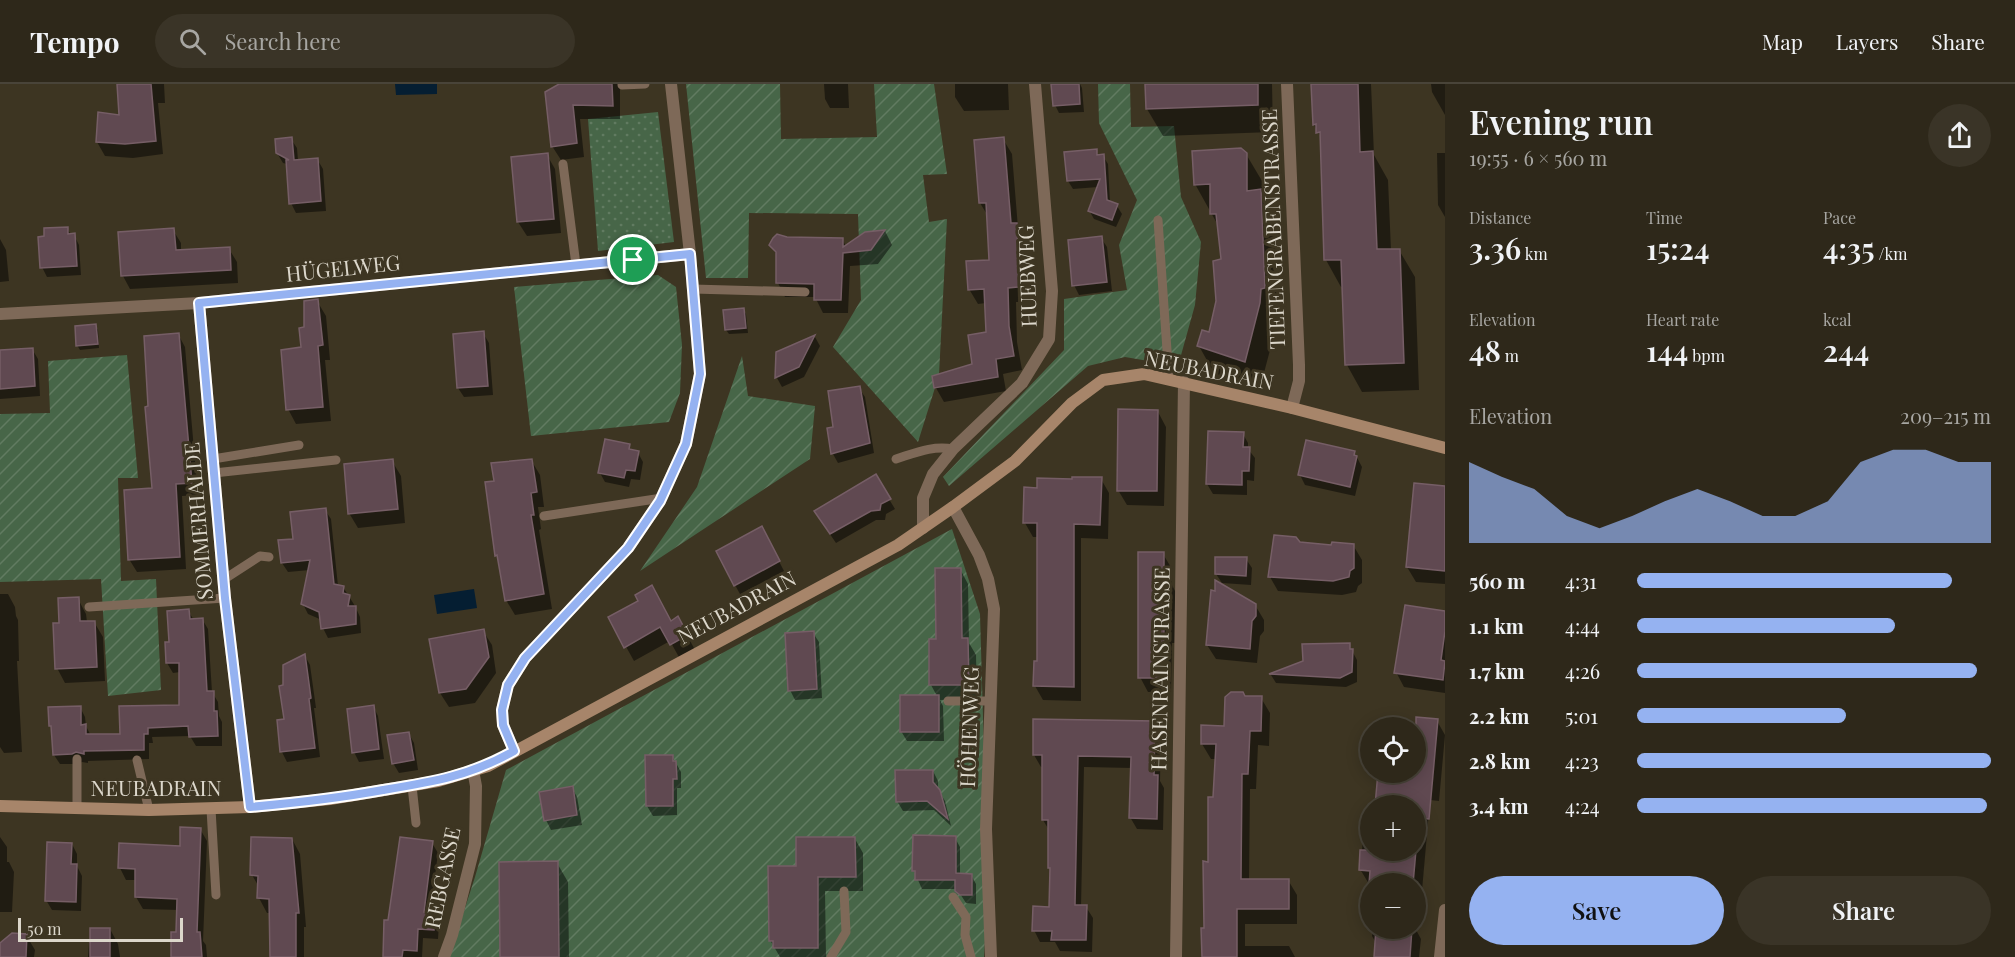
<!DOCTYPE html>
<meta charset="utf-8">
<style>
:root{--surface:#2e281a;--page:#3a3427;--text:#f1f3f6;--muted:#a7a6a2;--line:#494439;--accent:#95b2f1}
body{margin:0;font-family:"Playfair Display",serif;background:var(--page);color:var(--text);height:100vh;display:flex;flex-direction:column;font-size:22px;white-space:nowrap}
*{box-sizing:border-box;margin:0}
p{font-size:20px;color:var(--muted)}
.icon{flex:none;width:33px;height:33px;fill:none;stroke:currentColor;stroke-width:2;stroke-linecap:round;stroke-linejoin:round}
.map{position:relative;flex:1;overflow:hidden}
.details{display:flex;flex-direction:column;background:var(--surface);width:570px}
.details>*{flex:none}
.fabs{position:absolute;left:1360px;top:633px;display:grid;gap:12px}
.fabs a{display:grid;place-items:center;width:66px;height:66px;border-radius:50%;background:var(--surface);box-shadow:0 3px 15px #0003,0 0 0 2px var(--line);font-size:30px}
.scale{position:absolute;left:18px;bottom:15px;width:165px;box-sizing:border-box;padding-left:6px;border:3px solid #dcd7cb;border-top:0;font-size:16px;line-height:21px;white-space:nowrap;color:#dcd7cb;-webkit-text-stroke:4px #3d3522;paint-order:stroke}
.pin{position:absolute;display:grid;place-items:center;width:51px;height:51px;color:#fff;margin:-26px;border:3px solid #fff;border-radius:50%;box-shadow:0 2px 6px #0007}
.round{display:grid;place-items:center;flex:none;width:63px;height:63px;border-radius:32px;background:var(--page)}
.overview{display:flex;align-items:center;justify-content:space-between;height:102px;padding:0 24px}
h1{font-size:33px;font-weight:600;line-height:45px}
.figures{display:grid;grid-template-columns:repeat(3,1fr);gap:9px;height:102px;padding:6px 24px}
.figures div{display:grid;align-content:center}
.figures b{font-size:30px;font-weight:600}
.figures small{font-size:16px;font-weight:400}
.figures p{font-size:16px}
.chart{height:168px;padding:12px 24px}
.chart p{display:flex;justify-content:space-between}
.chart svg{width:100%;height:108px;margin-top:6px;fill:var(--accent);opacity:.7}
.cta{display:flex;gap:12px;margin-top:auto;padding:12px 24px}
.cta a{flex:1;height:69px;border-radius:36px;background:var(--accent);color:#111;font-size:24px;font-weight:600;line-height:69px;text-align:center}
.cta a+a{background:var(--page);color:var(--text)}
ul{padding:0 24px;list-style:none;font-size:20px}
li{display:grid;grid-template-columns:96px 72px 1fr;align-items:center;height:45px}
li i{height:15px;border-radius:8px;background:var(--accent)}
header{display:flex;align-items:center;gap:36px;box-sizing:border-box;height:84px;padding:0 30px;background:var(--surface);border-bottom:2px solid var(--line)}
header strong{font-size:28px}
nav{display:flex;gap:33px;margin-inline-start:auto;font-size:21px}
.search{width:420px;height:54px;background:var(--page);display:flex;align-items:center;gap:15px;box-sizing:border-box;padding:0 21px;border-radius:33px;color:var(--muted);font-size:22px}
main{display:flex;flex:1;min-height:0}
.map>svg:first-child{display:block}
</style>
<header>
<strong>Tempo</strong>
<div class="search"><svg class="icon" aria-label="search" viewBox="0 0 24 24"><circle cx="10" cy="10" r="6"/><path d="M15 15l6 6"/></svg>Search here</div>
<nav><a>Map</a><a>Layers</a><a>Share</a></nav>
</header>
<main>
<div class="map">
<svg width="1445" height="873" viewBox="0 0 1445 873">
<defs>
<pattern id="grass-dots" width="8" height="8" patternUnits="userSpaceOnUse" patternTransform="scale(1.5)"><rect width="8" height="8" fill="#476648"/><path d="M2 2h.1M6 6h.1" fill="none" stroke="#617b61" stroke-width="1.8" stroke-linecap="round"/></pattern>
<pattern id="garden-furrows" width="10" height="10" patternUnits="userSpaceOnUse" patternTransform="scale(1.5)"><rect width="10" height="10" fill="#476648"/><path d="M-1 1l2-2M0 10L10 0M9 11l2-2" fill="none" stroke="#617b61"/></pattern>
</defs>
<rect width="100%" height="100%" fill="#3d3522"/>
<polygon fill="url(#grass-dots)" points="658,28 674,158 598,167 588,35"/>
<g fill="url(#garden-furrows)">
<polygon points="686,0 780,0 781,55 877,53 874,0 934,0 947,90 923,91 929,138 947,135 939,291 918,358 833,263 861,216 858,130 749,129 748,194 706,194"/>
<polygon points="1098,0 1130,0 1131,43 1174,42 1181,113 1201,158 1195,221 1178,282 1125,273 1088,282 949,402 943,393 1064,266 1064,215 1127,206 1119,161 1137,116 1099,39"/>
<polygon points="658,191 676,203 682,261 680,309 669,338 531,352 514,203"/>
<polygon points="127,271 138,394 118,394 121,497 156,495 161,606 108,612 101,495 0,498 0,330 50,329 48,277"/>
<polygon points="742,272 748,312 815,322 810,375 640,487 697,403"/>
<polygon points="952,445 980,530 988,804 984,873 449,873 475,793 506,686"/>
</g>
<g fill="#051e32">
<polygon points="395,0 437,0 437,10 396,11"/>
<polygon points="474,505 477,524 437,530 434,511"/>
</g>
<g fill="#0007">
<polygon points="119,0 164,0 165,19 158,19 163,70 133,74 105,72 97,58 121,32"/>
<polygon points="562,0 620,0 620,35 580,35 584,73 561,76 552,62"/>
<polygon points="824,0 848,0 849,24 830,24 825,15"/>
<polygon points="955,0 1008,0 1009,26 964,27 955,13"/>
<polygon points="1053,0 1080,0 1082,4 1084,28 1059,29 1055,21"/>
<polygon points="1146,0 1272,0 1273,48 1163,52 1147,25"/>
<polygon points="1313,0 1371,0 1374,71 1388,96 1391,166 1399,166 1415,193 1419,306 1362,308 1347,281 1344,203 1341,203 1326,176 1322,55 1314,41"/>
<polygon points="1431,0 1445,0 1445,31 1432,8"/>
<polygon points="291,55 297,64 298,77 317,75 323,85 326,127 296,129 291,119 287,80 283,79 277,69"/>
<polygon points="1003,55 1012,70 1018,144 1024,155 1027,218 1016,218 1017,258 1022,286 1003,290 1006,307 944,318 936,304 974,282 987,249 986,219 978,220 969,205 990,178 988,132 980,119"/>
<polygon points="1096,67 1099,72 1103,72 1108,80 1110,119 1117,122 1122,130 1116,143 1094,135 1089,126 1098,103 1073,105 1068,97 1066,69"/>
<polygon points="1437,69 1445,69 1445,133 1438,121"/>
<polygon points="1246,70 1262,97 1262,111 1275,134 1280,231 1276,232 1275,247 1260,304 1214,289 1199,262 1210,249 1218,217 1222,177 1219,143 1195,100"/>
<polygon points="547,71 555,85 561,149 527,152 518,138"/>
<polygon points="67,144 71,151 74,151 79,161 81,191 47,193 42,183"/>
<polygon points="173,146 181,159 181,168 229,165 237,178 238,199 130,205 123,192 120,149"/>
<polygon points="885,147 892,161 878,180 850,182 848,229 823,229 815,213 785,213 778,199 778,173 771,161 786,155 843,156 846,163 865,149"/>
<polygon points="1101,154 1107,163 1112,207 1079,211 1074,201"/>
<polygon points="0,155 6,166 9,197 0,198"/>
<polygon points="317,217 326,232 330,276 325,276 331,337 296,340 288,325 306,245"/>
<polygon points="743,226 746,230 748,249 729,250 726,246"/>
<polygon points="95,242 98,246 99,264 80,266 77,261"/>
<polygon points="483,249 489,259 493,311 464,313 458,304"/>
<polygon points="178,250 185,263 198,411 182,412 186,485 137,488 129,475 153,405 149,324"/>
<polygon points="815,253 820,262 804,293 782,303 777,294 777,269"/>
<polygon points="32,265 38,275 40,312 0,315 0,267"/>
<polygon points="859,304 865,313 874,369 838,379 833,370 829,346 834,345"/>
<polygon points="1158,328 1166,343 1164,422 1127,421 1118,406"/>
<polygon points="1243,350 1248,359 1248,365 1255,374 1254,397 1247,396 1247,411 1213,410 1207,400"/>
<polygon points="629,362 632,368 638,369 643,378 640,396 631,395 629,403 605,398 600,389"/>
<polygon points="1354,368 1362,383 1355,412 1305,401 1300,391"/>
<polygon points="531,376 540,391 544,423 538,423 541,445 539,446 552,525 515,531 506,516 500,477 496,471 487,400 495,398"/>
<polygon points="392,377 401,392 405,439 358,444 349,429"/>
<polygon points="875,392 895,425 886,430 885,436 876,436 836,459 821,437"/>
<polygon points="1101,395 1109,409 1108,455 1081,454 1081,617 1043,616 1035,602 1038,579 1039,453 1033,453 1025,439 1039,405"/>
<polygon points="1445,403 1445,500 1416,498 1407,483"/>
<polygon points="325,426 331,435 338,502 343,503 355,522 360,533 361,549 328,554 323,544 322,536 308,530 303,520 310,486 288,488 282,479 294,456"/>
<polygon points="767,454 784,487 740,510 735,501"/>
<polygon points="1299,460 1332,462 1353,461 1362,476 1362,499 1358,502 1356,508 1342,511 1278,507 1270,493"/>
<polygon points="1163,470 1172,485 1172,501 1176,509 1176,559 1172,559 1171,608 1148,608 1140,593"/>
<polygon points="1246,475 1252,484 1251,501 1222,499 1216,490"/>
<polygon points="960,485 968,500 969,559 976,571 977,615 940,616 943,622 944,657 907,657 901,647 937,612 931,601 937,557"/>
<polygon points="0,510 8,510 15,523 16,532 18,536 19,577 17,577 22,668 4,669 0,663"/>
<polygon points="78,515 86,530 87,538 94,538 103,553 105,597 65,599 57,584 61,540"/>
<polygon points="1255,521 1264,536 1264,547 1260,552 1257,579 1216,575 1207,561"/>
<polygon points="188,527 194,536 202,535 208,545 212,608 218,618 219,632 222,638 222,662 196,662 190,652 152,653 153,659 149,659 149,675 88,677 88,679 82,678 78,680 60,680 54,671 53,647 50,641 80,623 85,633 86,642 91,652 121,651 181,622 180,588 173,589 167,579 166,560 171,560"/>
<polygon points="1445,528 1445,609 1404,603 1396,588"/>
<polygon points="610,534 671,538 678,534 695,566 680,575 670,557 634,577"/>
<polygon points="483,547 492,561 496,589 475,619 449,623 440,609"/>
<polygon points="813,549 819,558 822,614 795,616 790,606"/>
<polygon points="1349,561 1357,576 1357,598 1346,603 1276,599 1271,591"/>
<polygon points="305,572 310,581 316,624 314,624 320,673 287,678 282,668 279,637 286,636 284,602"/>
<polygon points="1244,613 1261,614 1270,629 1269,662 1258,661 1256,705 1250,705 1249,796 1288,796 1297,811 1297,840 1245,840 1245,862 1289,862 1295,873 1203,873 1205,779 1209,779 1217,675 1211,675 1202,660 1226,643"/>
<polygon points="373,622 378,632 384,675 359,678 354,668"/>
<polygon points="1437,637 1445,651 1439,717 1430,716 1421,818 1416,818 1416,800 1371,800 1371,812 1371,800 1369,800 1360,785 1365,737 1371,738 1371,766 1416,766 1416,649"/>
<polygon points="1154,639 1161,651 1160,697 1164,704 1163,746 1137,745 1130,733 1132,684 1084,683 1081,823 1086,823 1093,834 1092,868 1060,867 1055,858 1040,858 1034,846 1051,824 1051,786 1049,746 1043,736 1044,683 1041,683 1034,671"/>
<polygon points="409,650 414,659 418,686 399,689 393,679"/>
<polygon points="672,672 681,688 681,704 677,704 677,731 653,732 647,722"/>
<polygon points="933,687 938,697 938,706 945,717 951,742 934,726 903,727 897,717"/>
<polygon points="572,704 577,713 582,741 551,746 546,736"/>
<polygon points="200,745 207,757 203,857 206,861 207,873 172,873 177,849 178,826 143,825 136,813 137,796 126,796 120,784 181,763"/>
<polygon points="0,753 7,763 7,778 9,778 14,788 12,828 0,828"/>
<polygon points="955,754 960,763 960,791 971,791 976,800 976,820 966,819 957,805 922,805 914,787"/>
<polygon points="292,755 300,770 306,843 304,843 304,873 271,873 271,829 267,829 259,814 259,803 252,791"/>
<polygon points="855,755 863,769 863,807 825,807 826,873 780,873 770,856 797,784"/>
<polygon points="432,759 438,769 430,830 433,830 439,840 438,855 423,854 422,873 384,873"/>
<polygon points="72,760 77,770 77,782 82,792 81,827 52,826 46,816"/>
<polygon points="557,779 568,798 569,873 502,873"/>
<polygon points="1373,844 1415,844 1421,855 1419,873 1375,873 1376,859 1372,852"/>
<polygon points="110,845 118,860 120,873 88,873 89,859 91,859"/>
<polygon points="26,851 35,866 34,873 0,873 0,861"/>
</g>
<g fill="#604951" stroke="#765e66" stroke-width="1.5">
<polygon points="117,0 151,0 156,57 125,60 96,58 98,28 119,31"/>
<polygon points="559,0 612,0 613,22 573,21 577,59 551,63 545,8"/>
<polygon points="1051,0 1079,0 1080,20 1053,22"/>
<polygon points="1145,0 1258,0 1258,21 1146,25"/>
<polygon points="1311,0 1358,0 1360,68 1373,67 1377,165 1400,165 1404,279 1345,281 1341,176 1324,176 1320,48 1316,49 1316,40 1313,41"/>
<polygon points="292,53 294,76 318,74 321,117 289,120 286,76 289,76 276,69 275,55"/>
<polygon points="1004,53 1011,139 1017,139 1019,203 1008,204 1009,242 1014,272 996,275 998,293 934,304 932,292 972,280 968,251 986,248 984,205 968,206 966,177 989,176 986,119 979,119 974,56"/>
<polygon points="1241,64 1247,69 1247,107 1261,105 1265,204 1261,205 1260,219 1245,278 1197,262 1202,246 1209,248 1216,217 1213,177 1221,175 1216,130 1210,130 1210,100 1194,101 1192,67"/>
<polygon points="1097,65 1097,71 1104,70 1107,116 1118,120 1112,136 1088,127 1100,95 1067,97 1064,68"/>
<polygon points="548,69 554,135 517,138 511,73"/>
<polygon points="68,143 68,150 75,149 77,182 40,184 38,153 44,152 44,144"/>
<polygon points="174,144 176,166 230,163 231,186 121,192 118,148"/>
<polygon points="885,146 871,166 843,169 841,216 814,216 814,200 776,199 776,168 769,161 773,154 777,150 787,153 843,154 843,163 865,148"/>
<polygon points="1102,152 1107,198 1072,202 1068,156"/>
<polygon points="318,215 323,261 318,262 323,323 286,326 281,266 301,263 299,244 304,243 304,217"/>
<polygon points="744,224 746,244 725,246 723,226"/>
<polygon points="96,240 98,260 76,262 75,242"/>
<polygon points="484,247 488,302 457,304 453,250"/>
<polygon points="179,249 192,399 176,400 180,473 128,476 124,406 152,404 145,323 148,322 144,252"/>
<polygon points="815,251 799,283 775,294 776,268"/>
<polygon points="33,264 35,302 0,305 0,266"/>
<polygon points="860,302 870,359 831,370 827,344 833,343 828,307"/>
<polygon points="1118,325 1158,326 1157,407 1117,407"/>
<polygon points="1208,347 1244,348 1243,363 1250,363 1249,387 1242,387 1242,401 1206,400"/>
<polygon points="605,355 630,360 629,365 639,367 635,387 626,386 624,394 598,389"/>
<polygon points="1306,356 1355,367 1354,371 1357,372 1350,403 1298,391"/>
<polygon points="393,375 398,425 348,430 344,380"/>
<polygon points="532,375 537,408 531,409 534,431 531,431 544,510 505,517 497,471 495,472 485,398 494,397 491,379"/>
<polygon points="876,390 891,415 881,420 880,426 871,427 830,450 814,427"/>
<polygon points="1072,393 1102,393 1100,441 1074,440 1074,603 1033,602 1034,577 1037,577 1037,439 1023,439 1024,403 1037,404 1037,394 1072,395"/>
<polygon points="1414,399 1445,402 1445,487 1406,483"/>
<polygon points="326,424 334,500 344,502 343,509 350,511 348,522 356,522 356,540 321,545 319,528 301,520 310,476 281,479 278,456 293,455 290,428"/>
<polygon points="762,442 780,477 734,502 716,467"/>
<polygon points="1274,451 1296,453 1300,458 1331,461 1332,458 1354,460 1354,484 1350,487 1349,493 1333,497 1268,493"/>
<polygon points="1138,468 1164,468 1164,493 1169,493 1168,545 1164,545 1163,594 1138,594"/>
<polygon points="1215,473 1247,473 1246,492 1215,490"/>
<polygon points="935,484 961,484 962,554 968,554 969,601 929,601 929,555 936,555"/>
<polygon points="1215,496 1256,520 1256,532 1252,537 1250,565 1206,561 1211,506 1215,507"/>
<polygon points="652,501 671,537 678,532 688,551 670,561 660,543 624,564 608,533 638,517 635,511"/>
<polygon points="79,513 80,537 95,537 97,583 55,585 53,539 59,539 58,514"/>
<polygon points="1405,521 1445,527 1445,547 1441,576 1445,577 1443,596 1394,589"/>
<polygon points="189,525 190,535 203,534 207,607 214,607 214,627 217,627 218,652 189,653 188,642 148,644 148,650 144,650 144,666 84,667 84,670 76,668 72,670 53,671 51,642 49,642 48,623 81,622 81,641 86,640 86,650 120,650 119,622 179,621 179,579 166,579 165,558 169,558 167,527"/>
<polygon points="484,545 489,573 466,605 439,609 429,555"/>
<polygon points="814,547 817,605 788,607 785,549"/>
<polygon points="1350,559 1350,565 1353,565 1352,588 1340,594 1269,590 1303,577 1302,560"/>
<polygon points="305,570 311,614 309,615 315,664 280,668 277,636 284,635 279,602 283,601 283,581"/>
<polygon points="1231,608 1243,608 1245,612 1262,612 1261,647 1250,647 1248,690 1242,690 1241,795 1289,795 1289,825 1237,825 1237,873 1202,873 1201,844 1204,844 1203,777 1208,778 1208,713 1213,713 1216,660 1201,660 1201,641 1224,642 1225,613"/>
<rect x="900" y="611" width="39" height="37"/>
<polygon points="374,621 379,665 352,669 347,625"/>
<polygon points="1416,633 1438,635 1429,735 1416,734 1416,722 1375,722 1378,688 1416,688"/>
<polygon points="1033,635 1155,637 1154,691 1158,691 1157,735 1129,734 1131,673 1078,672 1075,821 1087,821 1086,856 1051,856 1052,847 1032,847 1033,822 1049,823 1050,784 1048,784 1048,736 1042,736 1042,671 1033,671"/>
<polygon points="409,648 414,676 392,680 387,651"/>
<polygon points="645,671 673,671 673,677 676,677 677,695 673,695 673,722 646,722"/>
<polygon points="895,686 933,686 933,698 940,706 948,735 927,717 896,718"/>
<polygon points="573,702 577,731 544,737 539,708"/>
<polygon points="180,743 201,744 197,848 200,848 202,873 171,873 171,848 176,848 177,815 135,813 135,785 118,784 119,759 180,762"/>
<polygon points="913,751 956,752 956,789 972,790 972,811 960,811 955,807 955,796 915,796 915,787 912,787"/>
<polygon points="251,753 292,754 299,829 296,829 296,873 270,873 269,815 257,814 258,792 250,791"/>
<polygon points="400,753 433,757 424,828 434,829 434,846 418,845 417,867 403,866 402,873 383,873 384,836 388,836"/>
<polygon points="796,753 855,753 856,793 818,793 818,864 773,864 773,857 769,857 768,782 796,782"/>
<polygon points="47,758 72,759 71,780 77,780 76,818 45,817"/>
<polygon points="1360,766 1416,766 1413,800 1369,800 1370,787 1359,786"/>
<polygon points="558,777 559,873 500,873 499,778"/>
<rect x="90" y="844" width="20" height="29"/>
<polygon points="1376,844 1412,844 1410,873 1374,873"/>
<polygon points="12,849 27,850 26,873 0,873 0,859"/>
</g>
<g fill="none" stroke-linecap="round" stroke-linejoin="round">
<g stroke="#7e6958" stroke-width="9">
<polyline points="622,1 645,0"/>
<polyline points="563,80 576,181"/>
<polyline points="1158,136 1169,295"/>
<polyline points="693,205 805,208"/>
<polyline points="213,375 299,361"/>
<path d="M896 375C915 369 933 361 953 365"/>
<polyline points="214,389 336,376"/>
<polyline points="544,432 662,414"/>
<polyline points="223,496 260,472 269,473"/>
<polyline points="89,523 225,514"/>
<polyline points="948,617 990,617"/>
<polyline points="77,675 77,725"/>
<polyline points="137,676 149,726"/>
<polyline points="412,702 416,739"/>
<polyline points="211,725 216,811"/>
<polyline points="953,813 966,833 965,851 971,873"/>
<polyline points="831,873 846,848 844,807"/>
</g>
<g stroke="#7e6958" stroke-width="12">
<polyline points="1287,0 1299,281 1299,297 1292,324"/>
<polyline points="199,219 225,514 250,723"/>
<polyline points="0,230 199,219 690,170"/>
<polyline points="953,423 979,471 988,495 994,525 986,745 991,873"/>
<polyline points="923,444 923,414 933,390 953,365 1022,299 1049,255 1052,207 1035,0"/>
<polyline points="514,667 503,641 502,626 508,601 525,574 628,464 660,417 686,360 700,290 690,170 671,0"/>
<polyline points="444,873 452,851 475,760 476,702 473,686"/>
<polyline points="1176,873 1184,298"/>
<polyline points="1440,873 1445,826"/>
</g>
<polyline stroke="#a7856a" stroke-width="12" points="0,722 149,726 250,723 330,715 438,697 488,682 898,461 953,423 1015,377 1072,319 1103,296 1144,290 1292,324 1445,364"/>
</g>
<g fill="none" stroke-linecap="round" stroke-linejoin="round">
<defs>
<path id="route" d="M690 170 700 290 686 360 660 417 628 464 525 574 508 601 502 626 503 641 514 667C470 692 432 698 383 706 339 714 295 719 250 723L225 514 199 219Z"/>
</defs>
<use href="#route" stroke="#fff" stroke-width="12"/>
<use href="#route" stroke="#95b2f1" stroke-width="8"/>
</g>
<g text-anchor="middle" stroke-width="6" stroke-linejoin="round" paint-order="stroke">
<g font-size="21" fill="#dcd7cb" stroke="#3d3522">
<text transform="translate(1274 145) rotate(-92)" y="7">TIEFENGRABENSTRASSE</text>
<text transform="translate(343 185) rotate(-6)" y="7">HÜGELWEG</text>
<text transform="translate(1028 192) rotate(-92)" y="7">HUEBWEG</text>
<text transform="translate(1209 287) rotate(11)" y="7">NEUBADRAIN</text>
<text transform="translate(199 437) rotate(-95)" y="7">SOMMERHALDE</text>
<text transform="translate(737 524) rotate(-28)" y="7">NEUBADRAIN</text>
<text transform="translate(1161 585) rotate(-89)" y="7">HASENRAINSTRASSE</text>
<text transform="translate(970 643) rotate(-88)" y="7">HÖHENWEG</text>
<text x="156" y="712">NEUBADRAIN</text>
<text transform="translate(443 794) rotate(-78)" y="7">REBGASSE</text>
</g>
</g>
</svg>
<div class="fabs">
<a><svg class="icon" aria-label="locate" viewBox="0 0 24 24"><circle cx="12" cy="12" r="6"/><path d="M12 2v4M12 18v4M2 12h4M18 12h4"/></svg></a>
<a>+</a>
<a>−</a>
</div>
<div class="scale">50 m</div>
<div class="pin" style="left:633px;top:176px;background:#1e9e55"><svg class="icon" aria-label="arrive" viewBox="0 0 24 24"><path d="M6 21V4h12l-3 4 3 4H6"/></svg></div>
</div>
<section class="details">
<div class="overview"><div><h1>Evening run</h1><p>19:55 · 6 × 560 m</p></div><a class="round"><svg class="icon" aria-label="share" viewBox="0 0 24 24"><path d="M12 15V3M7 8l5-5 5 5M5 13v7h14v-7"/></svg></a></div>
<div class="figures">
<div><p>Distance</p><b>3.36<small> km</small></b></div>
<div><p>Time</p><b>15:24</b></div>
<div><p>Pace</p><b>4:35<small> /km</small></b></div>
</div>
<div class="figures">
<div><p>Elevation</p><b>48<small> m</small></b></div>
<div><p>Heart rate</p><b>144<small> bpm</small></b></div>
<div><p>kcal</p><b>244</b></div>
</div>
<div class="chart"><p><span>Elevation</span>209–215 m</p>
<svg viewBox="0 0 160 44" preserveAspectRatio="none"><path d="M0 44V11L10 17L20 22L30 33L40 38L50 33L60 27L70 22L80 27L90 33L100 33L110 27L120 11L130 6L140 6L150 11L160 11V44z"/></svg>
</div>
<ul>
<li><b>560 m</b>4:31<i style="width:89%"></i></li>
<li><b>1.1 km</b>4:44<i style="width:73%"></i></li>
<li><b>1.7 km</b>4:26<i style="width:96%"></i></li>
<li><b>2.2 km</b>5:01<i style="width:59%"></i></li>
<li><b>2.8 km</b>4:23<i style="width:100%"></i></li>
<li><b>3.4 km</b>4:24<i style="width:99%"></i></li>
</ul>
<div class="cta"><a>Save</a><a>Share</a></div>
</section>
</main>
